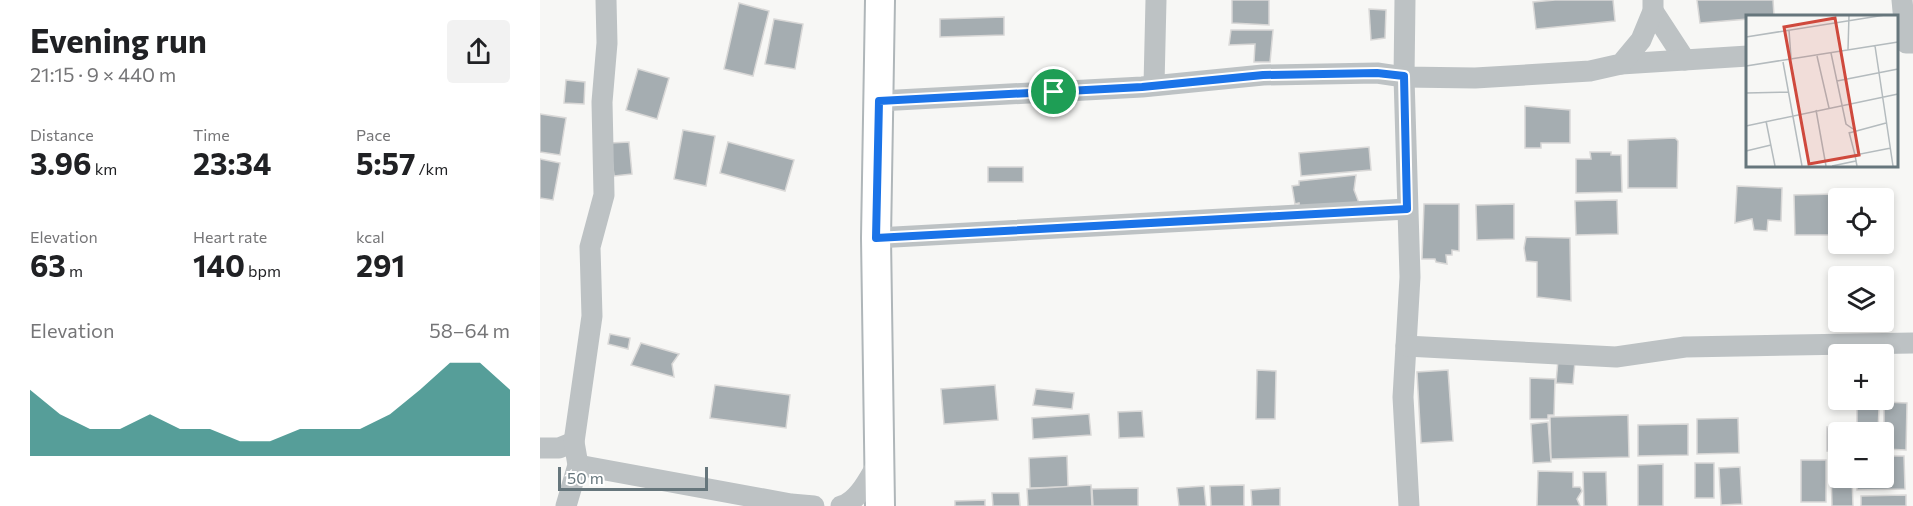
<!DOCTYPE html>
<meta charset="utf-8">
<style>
:root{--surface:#fff;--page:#f2f2f2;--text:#202124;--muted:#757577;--accent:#0f766e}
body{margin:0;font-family:Commissioner,sans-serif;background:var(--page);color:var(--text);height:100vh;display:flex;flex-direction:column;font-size:22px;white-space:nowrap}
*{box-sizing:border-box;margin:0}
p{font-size:20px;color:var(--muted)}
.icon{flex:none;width:33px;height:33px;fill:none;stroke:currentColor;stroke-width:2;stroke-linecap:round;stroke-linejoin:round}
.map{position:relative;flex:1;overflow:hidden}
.details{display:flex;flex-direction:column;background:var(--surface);width:540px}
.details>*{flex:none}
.tools{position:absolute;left:1288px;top:188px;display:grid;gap:12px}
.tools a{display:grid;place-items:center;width:66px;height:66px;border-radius:6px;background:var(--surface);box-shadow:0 3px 9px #0003;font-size:30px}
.scale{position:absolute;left:18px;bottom:15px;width:150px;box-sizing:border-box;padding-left:6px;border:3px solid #66767c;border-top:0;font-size:16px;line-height:21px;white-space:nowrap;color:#66767c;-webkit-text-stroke:4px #fff;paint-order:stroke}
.pin{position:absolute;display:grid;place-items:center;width:51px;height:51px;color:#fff;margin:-26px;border:3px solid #fff;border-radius:50%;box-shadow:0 2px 6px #0007}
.round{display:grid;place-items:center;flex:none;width:63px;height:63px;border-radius:6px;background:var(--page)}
.head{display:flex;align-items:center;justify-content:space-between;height:102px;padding:0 30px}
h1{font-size:33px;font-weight:700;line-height:45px}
.stats{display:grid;grid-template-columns:repeat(3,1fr);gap:9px;height:102px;padding:6px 30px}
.stats div{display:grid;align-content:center}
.stats b{font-size:30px;font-weight:700}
.stats small{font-size:16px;font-weight:400}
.stats p{font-size:16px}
.chart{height:168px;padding:12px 30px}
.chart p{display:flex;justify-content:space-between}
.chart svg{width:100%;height:108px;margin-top:6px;fill:var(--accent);opacity:.7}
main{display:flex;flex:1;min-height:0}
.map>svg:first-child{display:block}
</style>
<main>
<section class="details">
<div class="head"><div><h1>Evening run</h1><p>21:15 · 9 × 440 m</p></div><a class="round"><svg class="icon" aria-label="share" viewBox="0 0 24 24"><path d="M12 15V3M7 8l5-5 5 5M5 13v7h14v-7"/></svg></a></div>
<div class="stats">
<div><p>Distance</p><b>3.96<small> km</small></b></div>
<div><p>Time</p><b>23:34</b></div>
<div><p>Pace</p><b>5:57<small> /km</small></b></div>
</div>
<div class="stats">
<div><p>Elevation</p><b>63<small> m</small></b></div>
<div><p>Heart rate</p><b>140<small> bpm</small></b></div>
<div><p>kcal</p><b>291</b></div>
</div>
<div class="chart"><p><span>Elevation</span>58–64 m</p>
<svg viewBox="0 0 160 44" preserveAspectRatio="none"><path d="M0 44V17L10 27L20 33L30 33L40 27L50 33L60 33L70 38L80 38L90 33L100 33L110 33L120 27L130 17L140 6L150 6L160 17V44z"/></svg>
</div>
</section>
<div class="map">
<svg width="1373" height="506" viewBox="0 0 1373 506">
<rect width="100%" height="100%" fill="#f7f7f5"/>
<g fill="#a5adb1" stroke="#d9d8d7" stroke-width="1.5">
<polygon points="692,0 729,0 729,25 692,23"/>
<polygon points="1015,0 1073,0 1075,21 996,29 993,2"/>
<polygon points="1157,0 1233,0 1234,16 1208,16 1208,19 1160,23"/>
<polygon points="199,3 229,11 213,76 184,69"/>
<polygon points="829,9 846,10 845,38 831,40"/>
<polygon points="464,17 464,35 400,37 400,19"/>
<polygon points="234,19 263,24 255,69 225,64"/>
<polygon points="691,30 733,30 730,62 714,62 715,44 689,45"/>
<polygon points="98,69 129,78 117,119 86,110"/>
<polygon points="26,80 45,82 44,104 24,103"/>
<polygon points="985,106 1030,110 1030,143 1001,143 1001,148 985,148"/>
<polygon points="0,114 26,118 20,155 0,152"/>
<polygon points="143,130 175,136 166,186 134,179"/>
<polygon points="1135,138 1138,141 1137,188 1088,188 1088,140"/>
<polygon points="89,142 92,174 74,176 70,143"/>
<polygon points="188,142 254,160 245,191 180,173"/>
<polygon points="829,147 831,170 761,176 759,153"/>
<polygon points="1050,152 1071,152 1071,155 1081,155 1082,192 1036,193 1036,159 1051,159"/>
<polygon points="0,159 20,163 13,200 0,198"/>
<rect x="448" y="167" width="35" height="15"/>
<polygon points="816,175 814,190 819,203 760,208 759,203 755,204 752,186 759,185 759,181"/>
<polygon points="1197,186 1242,188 1241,221 1228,220 1227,231 1214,230 1212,219 1195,223"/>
<polygon points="1294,194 1294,235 1255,235 1254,195"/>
<polygon points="1077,200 1078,234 1036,235 1035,201"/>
<polygon points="884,204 919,204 919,251 912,250 912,255 906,255 907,264 896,262 895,259 882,259"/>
<polygon points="974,204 974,239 937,240 936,205"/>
<polygon points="986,237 1030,238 1031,301 997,297 997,262 986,261 984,248"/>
<polygon points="70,334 90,338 88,349 68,344"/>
<polygon points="101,343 139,354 132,364 134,377 91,365"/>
<polygon points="1018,360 1035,361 1033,384 1016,383"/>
<polygon points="717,370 736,371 735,419 716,419"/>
<polygon points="908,370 913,441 881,443 877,372"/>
<polygon points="990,378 1015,379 1014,415 1008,415 1008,419 990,419"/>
<polygon points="175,385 250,395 246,428 170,418"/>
<polygon points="455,385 458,420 404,424 401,389"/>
<polygon points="496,389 534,393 532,409 493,405"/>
<polygon points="1344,402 1367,403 1366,450 1344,449"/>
<polygon points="1317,408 1339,408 1338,432 1317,432"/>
<polygon points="602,411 604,437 579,438 578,412"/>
<polygon points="549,414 551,435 493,439 492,418"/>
<polygon points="1088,415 1089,457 1011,459 1010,417"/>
<polygon points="1198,418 1199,453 1157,454 1157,419"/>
<polygon points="1008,422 1011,462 993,463 991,424"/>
<polygon points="1148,424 1148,455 1098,456 1098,425"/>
<polygon points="1287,427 1311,427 1311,432 1299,432 1299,451 1287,451"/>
<polygon points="527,456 528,487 490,488 489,458"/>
<polygon points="1344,456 1364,456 1365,489 1317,490 1317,477 1344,477"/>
<rect x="1261" y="460" width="25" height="42"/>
<rect x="1155" y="463" width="19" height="35"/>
<polygon points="1123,464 1123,506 1098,506 1098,465"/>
<polygon points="1200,467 1202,504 1181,505 1179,468"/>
<polygon points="998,471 1033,472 1033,487 1040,487 1042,491 1037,499 1040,506 997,506"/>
<polygon points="1299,471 1299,477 1312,477 1313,506 1292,506 1291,472"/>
<polygon points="1043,472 1066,472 1067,506 1044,506"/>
<polygon points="551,485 552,506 488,506 487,489"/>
<polygon points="704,485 704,506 671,506 670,486"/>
<polygon points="664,486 666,506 639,506 637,488"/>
<polygon points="598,488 598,506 553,506 552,489"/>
<polygon points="740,488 740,506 712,506 711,490"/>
<polygon points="452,493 479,493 480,506 453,506"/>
<polygon points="1366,495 1366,506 1321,506 1321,496"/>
<polygon points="445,500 445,506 415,506 415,501"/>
</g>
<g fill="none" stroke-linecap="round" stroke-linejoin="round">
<defs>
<polyline id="secondary" points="340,506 336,238 340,0"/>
</defs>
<use href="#secondary" stroke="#afb6b9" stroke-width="32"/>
<g stroke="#bdc2c4" stroke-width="21">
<polyline points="865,0 864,77 870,277 863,397 869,506"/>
<polyline points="1362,0 1366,43 1373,43"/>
<polyline points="1113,11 1145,60"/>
<polyline points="1081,64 1208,56"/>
<polyline points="614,85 616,0"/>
<polyline points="339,101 602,87 723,75 837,73 864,77 935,78 1050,71 1081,64 1101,40 1113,11 1113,0"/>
<polyline points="336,238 867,209"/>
<polyline points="866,346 1076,357 1145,347 1373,343"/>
<polyline points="0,448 19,448 34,442"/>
<polyline points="38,465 251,504 274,506"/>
<polyline points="26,506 38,465 34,442 52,316 50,247 64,195 62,102 67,43 66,0"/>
<path d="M301 506C319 502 331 474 340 460"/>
</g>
<use href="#secondary" stroke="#fff" stroke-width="28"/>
</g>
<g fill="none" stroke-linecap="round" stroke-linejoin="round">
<defs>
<polygon id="route" points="837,73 864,76 867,209 336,238 339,101 602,87 723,75"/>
</defs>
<use href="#route" stroke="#fff" stroke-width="12"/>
<use href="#route" stroke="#1a73e8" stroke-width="8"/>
</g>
<g transform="translate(1206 15)">
<rect width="152" height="152" fill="#f7f7f5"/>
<path fill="none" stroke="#b4bbbe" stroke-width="1.5" d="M43 15 45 43M0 22 139 0M129 31 147 151M102 35 103 0M85 38 100 109 107 114M71 41 83 93M37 47 56 151M0 51 152 27M91 66 152 54M0 78 43 77M70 95 80 151M20 106 29 151M0 111 152 79M103 117 109 140M103 118 140 108M0 136 25 130M110 146 109 140 145 133M86 151 110 146 111 151"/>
<path fill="#cf493d" fill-opacity="0.15" stroke="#cf493d" stroke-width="3" d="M89 3 113 140 63 149 38 12Z"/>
<rect width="152" height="152" fill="none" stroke="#66767c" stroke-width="3"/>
</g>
</svg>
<div class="tools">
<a><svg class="icon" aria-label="locate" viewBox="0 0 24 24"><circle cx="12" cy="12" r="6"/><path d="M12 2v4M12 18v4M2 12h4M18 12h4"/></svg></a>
<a><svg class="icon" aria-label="layers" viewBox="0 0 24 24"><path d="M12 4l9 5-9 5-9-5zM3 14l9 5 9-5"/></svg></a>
<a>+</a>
<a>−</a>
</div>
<div class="scale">50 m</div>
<div class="pin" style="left:514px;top:92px;background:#1e9e55"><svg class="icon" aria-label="arrive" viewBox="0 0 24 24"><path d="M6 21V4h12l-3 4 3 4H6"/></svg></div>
</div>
</main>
